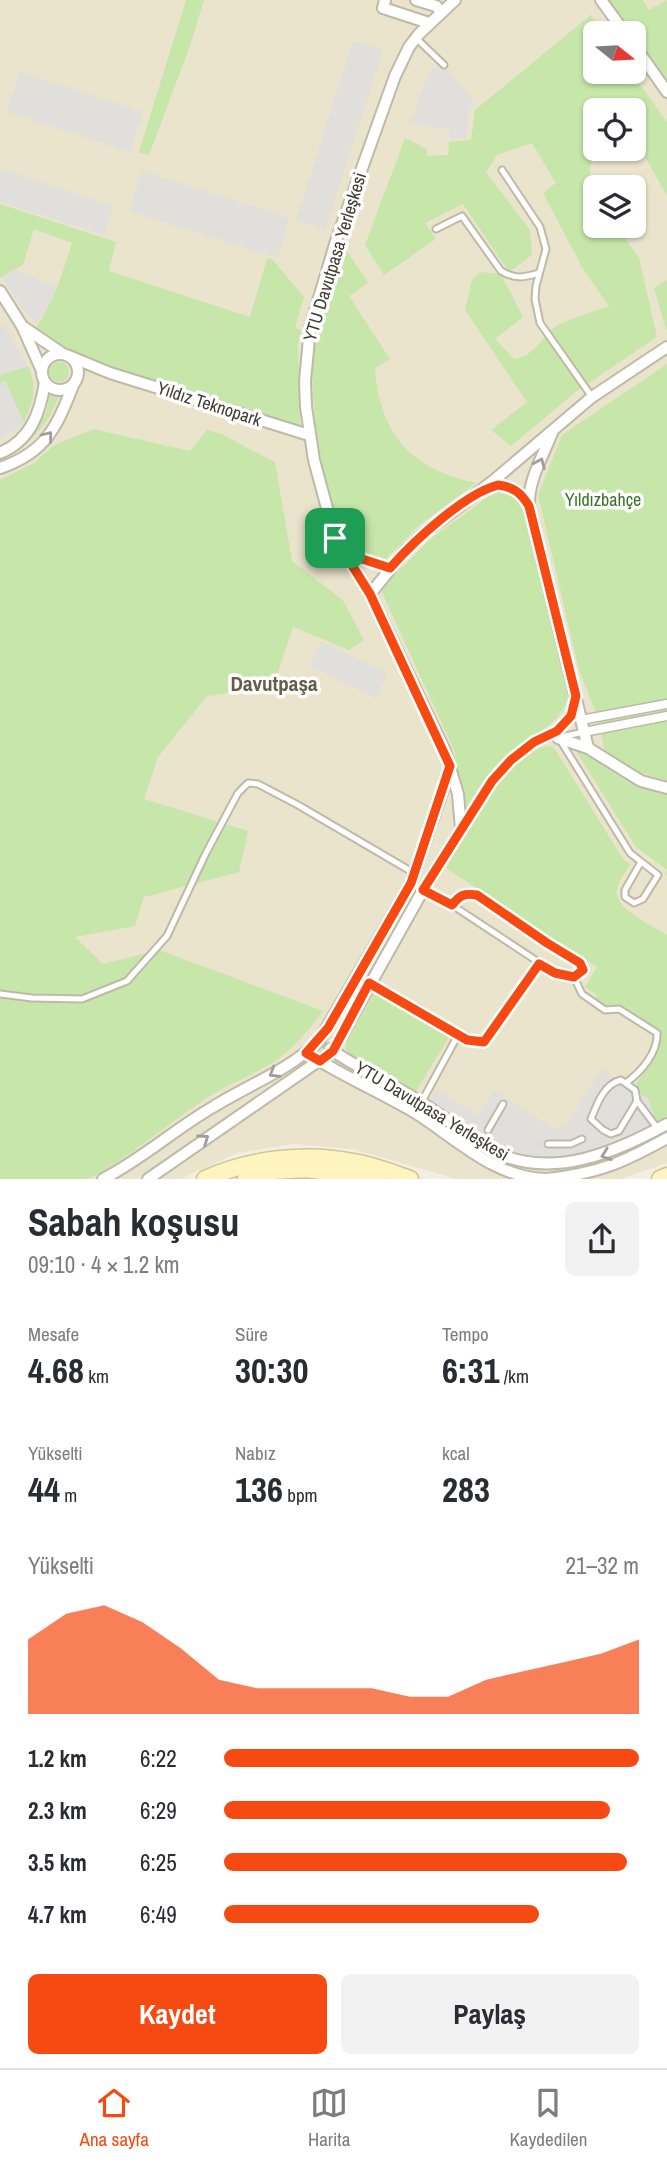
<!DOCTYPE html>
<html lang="tr">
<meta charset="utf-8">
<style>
:root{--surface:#fff;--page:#f2f2f3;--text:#2b2b33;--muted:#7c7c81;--line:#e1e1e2;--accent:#f74912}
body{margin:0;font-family:"Archivo Narrow",sans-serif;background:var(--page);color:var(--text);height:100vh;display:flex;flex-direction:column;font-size:26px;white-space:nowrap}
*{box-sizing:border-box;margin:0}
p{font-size:23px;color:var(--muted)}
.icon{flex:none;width:38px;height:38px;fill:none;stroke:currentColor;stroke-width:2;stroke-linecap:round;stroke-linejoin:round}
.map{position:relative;height:1179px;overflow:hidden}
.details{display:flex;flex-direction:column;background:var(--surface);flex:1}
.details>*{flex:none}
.needle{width:46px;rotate:108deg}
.controls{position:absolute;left:583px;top:21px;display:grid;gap:14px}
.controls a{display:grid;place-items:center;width:63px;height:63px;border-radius:10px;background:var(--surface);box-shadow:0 2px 5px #0004;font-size:35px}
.pin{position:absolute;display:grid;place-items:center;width:60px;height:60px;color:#fff;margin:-30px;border-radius:14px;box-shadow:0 4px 10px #0006}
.round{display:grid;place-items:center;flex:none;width:74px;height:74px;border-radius:10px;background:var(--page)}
.summary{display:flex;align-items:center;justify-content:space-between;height:119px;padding:0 28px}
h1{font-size:38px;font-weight:700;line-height:52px}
.metrics{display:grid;grid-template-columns:repeat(3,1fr);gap:10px;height:119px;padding:7px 28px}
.metrics div{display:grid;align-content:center}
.metrics b{font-size:35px;font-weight:700}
.metrics small{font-size:19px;font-weight:400}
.metrics p{font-size:19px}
.chart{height:196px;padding:14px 28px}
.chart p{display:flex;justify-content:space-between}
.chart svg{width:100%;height:126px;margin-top:7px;fill:var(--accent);opacity:.7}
.button{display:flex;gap:14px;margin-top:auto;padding:14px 28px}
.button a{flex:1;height:80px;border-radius:10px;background:var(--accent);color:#fff;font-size:28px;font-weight:700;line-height:80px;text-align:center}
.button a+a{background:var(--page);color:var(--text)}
ul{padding:0 28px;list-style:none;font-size:23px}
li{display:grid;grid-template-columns:112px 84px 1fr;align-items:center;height:52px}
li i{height:18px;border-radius:9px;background:var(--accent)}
.dock{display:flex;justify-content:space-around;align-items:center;height:98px;border-top:2px solid var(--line);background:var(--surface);font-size:19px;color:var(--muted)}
.dock a{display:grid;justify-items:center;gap:4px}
.dock .current{color:var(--accent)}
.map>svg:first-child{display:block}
</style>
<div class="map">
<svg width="667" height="1179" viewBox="0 0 667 1179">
<rect width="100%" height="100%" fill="#f1eee2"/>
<path fill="#eae4cc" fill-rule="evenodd" d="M0 0H667V1163L620 1179H457L353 1149 293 1144 237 1153 180 1179H0ZM595 33H634V72H595ZM595 110H634V149H595ZM595 187H634V226H595Z"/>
<g fill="#c6e6aa" fill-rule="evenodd">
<polygon points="186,0 204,0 191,43 149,155 139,152"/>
<polygon points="606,0 643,0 649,10 667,0 667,85 634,38 634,33 630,33"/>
<path d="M591 15 604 33H595V72H631L667 122V196L642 151 597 150C587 170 588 172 595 192 598 201 595 216 595 226H617L639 258 657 337 577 391 511 446 491 430 527 402 465 310 472 280 480 272 501 274 523 317 495 339 514 359C534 356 539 341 552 329 563 320 594 312 609 306L583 269 543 193 556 183 532 143 497 155 486 172 530 230 532 255 509 272 463 204 425 223 436 239 384 275 365 245 405 138 427 149V156L448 155 449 142 471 140 475 110ZM595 110H634V149H595Z"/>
<path d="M0 204 116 242 109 271 250 317 267 258 273 260 304 297 295 328 301 330 298 345 300 425 294 428 62 351 35 329C54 302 62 274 72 243L34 229 23 265 0 278Z"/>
<path d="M343 245 368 283 349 296 390 359 375 368C379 434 412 470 476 483L417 527 386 559C371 556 350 548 341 533 336 522 334 508 330 497 318 451 309 401 314 354 318 317 333 281 343 245Z"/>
<polygon points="667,280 667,329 666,330 654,288"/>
<circle cx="59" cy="372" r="10"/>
<polygon points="667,364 667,781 637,771 605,751 595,710 579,670 538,495 562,435"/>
<path d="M28 366C38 386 33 402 24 423L5 381 0 383V375Z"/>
<path d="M50 394 59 396C52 415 44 426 30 441L28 439 42 420 47 410Z"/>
<path d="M93 429 190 451 207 430 221 434 275 462 292 561 343 600 364 640 349 650 293 627 273 687 207 696 158 757 144 799 248 831 239 872 144 897 135 926 75 937 103 964 159 950 323 1011C309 1030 295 1047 275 1061 255 1074 233 1082 213 1094 170 1121 133 1156 88 1179H0V480L34 463 53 446Z"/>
<path d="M499 492C510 494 515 498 522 507L568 696C561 727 530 734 507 754 490 769 477 790 464 810L454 750 381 590 428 541 489 496Z"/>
<path d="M553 746 623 859 630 864C626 872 619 880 617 889 612 908 653 926 667 935V1116L656 1122 648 1098 633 1089 659 1047 655 1028 621 1007H605L594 1000 597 995 585 987 597 967 446 868C466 835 502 764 537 749 541 747 548 747 553 746Z"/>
<polygon points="576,751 585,754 630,783 667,795 667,876 665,874 667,870 636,847"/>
<polygon points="375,992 451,1034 416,1091 349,1054 346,1049 346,1042"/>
</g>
<g fill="#e1dfdb">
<polygon points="353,41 383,50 325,230 296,220"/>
<polygon points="444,65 475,103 469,110 466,139 449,138 449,129 426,127 411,121 430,69"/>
<polygon points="20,72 143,112 131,152 7,112"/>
<polygon points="0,169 113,206 104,235 0,202"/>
<polygon points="142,171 290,218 277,258 129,211"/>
<polygon points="15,269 56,288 47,309 36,323 21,307 2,277"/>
<polygon points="4,325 28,366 0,375 0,326"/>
<polygon points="5,381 24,423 0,439 0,383"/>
<polygon points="321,641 387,673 375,698 310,666"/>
<polygon points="601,1069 648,1098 656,1122 617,1144 595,1152 570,1157 535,1160 511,1153 428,1102 436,1090 478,1116 494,1091 554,1129 566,1126"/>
</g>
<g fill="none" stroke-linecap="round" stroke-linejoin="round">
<defs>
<g id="service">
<polyline points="416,38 444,65"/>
<polyline points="502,170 540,227 546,249 536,286 535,299 540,323 592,397"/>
<path d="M436 229 462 216 501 271C515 279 523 278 539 273"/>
<polyline points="561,737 584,732"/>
<polyline points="560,740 630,853 658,875 643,899 634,903 625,897 625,890 641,862"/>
<path d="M411 883 452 905 555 973 574 977 583 970 580 963 547 943 477 895C464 893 460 895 452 905"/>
<path d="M574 977 582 994 605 1010 619 1009 657 1033C658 1052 642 1071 627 1082"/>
<polyline points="369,983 466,1040 484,1042 539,964"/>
<polyline points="0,994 32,998 82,999 127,981 167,936 206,853 238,793 248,783 258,784 298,805 414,873"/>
<path d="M637 1101 619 1131 611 1134 603 1130 591 1119C597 1104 604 1084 621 1080L635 1090 637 1101 658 1129"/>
<polyline points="421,1103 458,1035"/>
<polyline points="488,1130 503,1104"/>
<polyline points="548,1144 571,1144 582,1139"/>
</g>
<g id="pedestrian">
<polyline points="581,720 667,704"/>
<polyline points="584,732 667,716"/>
</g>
<g id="minor">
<polyline points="385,0 383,8 429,23"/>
<polyline points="416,0 436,6 441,12"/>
<polyline points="455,0 419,34 409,47 395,76 336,241 310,328 305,381 306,407 314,460 335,538 370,594 445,751 458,794 461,829"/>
<polyline points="601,0 625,33"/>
<polyline points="634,45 667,92"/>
<polyline points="0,291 22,326 42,371"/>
<polyline points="22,326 63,354"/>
<circle cx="60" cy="372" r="18"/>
<polyline points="69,356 110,373 309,435"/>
<path d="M552 433C543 456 528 480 529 506L588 748"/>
<path d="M0 453C31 440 40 413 45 382"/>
<path d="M0 468C47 452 57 426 74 383"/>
<path d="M489 487C506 483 518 488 528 504"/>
<polyline points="345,549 359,558 390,568"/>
<polyline points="370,594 406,550 423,534 493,481 592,397 667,347"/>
<polyline points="558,738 588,748 641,781 667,788"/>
<path d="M330 1049C359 1069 392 1084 422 1103 447 1119 471 1138 497 1153 554 1179 616 1152 667 1124"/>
<path d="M315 1058C347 1078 382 1093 414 1112 456 1138 494 1178 546 1179"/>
<path d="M103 1179C142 1159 175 1129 213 1107 248 1085 289 1070 319 1041L411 883 450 769"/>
<polyline points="148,1179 333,1051 423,890 492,781 511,760 534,742 557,731 571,716 576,696"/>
<path d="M547 1179C599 1173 622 1163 667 1138"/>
</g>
<g id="secondary">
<path d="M205 1179C250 1159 305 1152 353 1162 373 1165 392 1173 410 1179"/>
<polyline points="246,1179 272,1171 307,1169 376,1179"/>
<polyline points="660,1179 667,1176"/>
</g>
</defs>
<use href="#service" stroke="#bfb9a8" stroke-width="9"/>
<use href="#pedestrian" stroke="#bfb9a8" stroke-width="11"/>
<use href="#minor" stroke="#bfb9a8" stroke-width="14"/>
<use href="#secondary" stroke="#d1c592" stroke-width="19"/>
<use href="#service" stroke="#fff" stroke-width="5"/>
<use href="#pedestrian" stroke="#fff" stroke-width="8"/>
<use href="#minor" stroke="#fff" stroke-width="10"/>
<use href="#secondary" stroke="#fef4bf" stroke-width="16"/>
</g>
<defs><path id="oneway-chevron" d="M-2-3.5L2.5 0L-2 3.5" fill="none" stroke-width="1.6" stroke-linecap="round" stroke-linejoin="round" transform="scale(1.75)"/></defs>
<g stroke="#a09e99">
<use href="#oneway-chevron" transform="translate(48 436) rotate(-52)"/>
<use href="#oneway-chevron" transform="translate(540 463) rotate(-67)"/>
<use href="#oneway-chevron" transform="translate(274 1073) rotate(149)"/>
<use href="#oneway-chevron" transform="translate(204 1139) rotate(-35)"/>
<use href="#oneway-chevron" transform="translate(606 1155) rotate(160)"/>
</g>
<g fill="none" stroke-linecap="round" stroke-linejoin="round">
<defs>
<path id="route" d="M498 485C514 487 521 493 529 506L576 696 571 716 557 731 534 742 511 760 492 781 423 890 452 905C460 895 464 893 477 895L547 943 580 963 583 970 574 977 555 973 539 964 484 1042 467 1040 369 983 333 1051 320 1061 306 1053 328 1028 411 883 450 766 370 594 335 538 359 558 390 568C414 541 464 494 498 485Z"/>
</defs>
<use href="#route" stroke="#fff" stroke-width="14"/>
<use href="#route" stroke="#f74912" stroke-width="9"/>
</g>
<g text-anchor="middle" stroke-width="7" stroke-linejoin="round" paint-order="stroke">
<g font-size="18" fill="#423d33" stroke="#fff">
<text transform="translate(335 257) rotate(-73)" y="6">YTU Davutpasa Yerleşkesi</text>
<text transform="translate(209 404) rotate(18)" y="6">Yıldız Teknopark</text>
<text transform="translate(432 1111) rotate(31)" y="6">YTU Davutpasa Yerleşkesi</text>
</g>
<g font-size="18" fill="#3d7228" stroke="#fff">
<text x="603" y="506">Yıldızbahçe</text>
</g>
<g font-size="21" font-weight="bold" fill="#655c4a" stroke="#fff">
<text x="274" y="691">Davutpaşa</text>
</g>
</g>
</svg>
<div class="controls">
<a><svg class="needle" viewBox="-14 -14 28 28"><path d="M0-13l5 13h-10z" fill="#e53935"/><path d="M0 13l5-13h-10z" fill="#7c7c81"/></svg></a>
<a><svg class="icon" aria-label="locate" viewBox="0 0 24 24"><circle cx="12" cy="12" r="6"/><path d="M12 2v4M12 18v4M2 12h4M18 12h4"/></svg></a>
<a><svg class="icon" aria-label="layers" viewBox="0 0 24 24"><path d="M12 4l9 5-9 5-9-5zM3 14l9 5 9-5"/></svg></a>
</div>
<div class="pin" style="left:335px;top:538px;background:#1e9e55"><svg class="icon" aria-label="arrive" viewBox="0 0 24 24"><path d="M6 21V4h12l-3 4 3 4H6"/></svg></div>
</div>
<section class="details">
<div class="summary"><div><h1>Sabah koşusu</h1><p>09:10 · 4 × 1.2 km</p></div><a class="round"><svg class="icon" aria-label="share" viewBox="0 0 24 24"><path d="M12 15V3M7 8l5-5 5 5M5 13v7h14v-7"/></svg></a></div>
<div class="metrics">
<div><p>Mesafe</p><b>4.68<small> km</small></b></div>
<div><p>Süre</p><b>30:30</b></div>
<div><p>Tempo</p><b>6:31<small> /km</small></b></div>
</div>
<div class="metrics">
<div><p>Yükselti</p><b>44<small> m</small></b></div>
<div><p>Nabız</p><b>136<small> bpm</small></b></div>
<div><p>kcal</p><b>283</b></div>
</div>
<div class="chart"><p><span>Yükselti</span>21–32 m</p>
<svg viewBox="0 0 160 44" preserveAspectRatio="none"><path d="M0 44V18L10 9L20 6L30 12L40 21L50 32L60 35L70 35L80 35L90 35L100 38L110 38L120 32L130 29L140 26L150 23L160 18V44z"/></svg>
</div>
<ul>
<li><b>1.2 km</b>6:22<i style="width:100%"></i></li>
<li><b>2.3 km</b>6:29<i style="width:93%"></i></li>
<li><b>3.5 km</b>6:25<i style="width:97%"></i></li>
<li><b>4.7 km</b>6:49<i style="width:76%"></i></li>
</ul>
<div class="button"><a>Kaydet</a><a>Paylaş</a></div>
</section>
<nav class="dock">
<a class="current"><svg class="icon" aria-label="home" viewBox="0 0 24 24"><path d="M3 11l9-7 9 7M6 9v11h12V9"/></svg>Ana sayfa</a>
<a><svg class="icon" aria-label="map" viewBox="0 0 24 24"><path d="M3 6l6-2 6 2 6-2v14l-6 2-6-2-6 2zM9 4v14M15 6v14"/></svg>Harita</a>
<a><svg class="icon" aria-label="saved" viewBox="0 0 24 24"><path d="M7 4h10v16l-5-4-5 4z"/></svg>Kaydedilen</a>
</nav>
